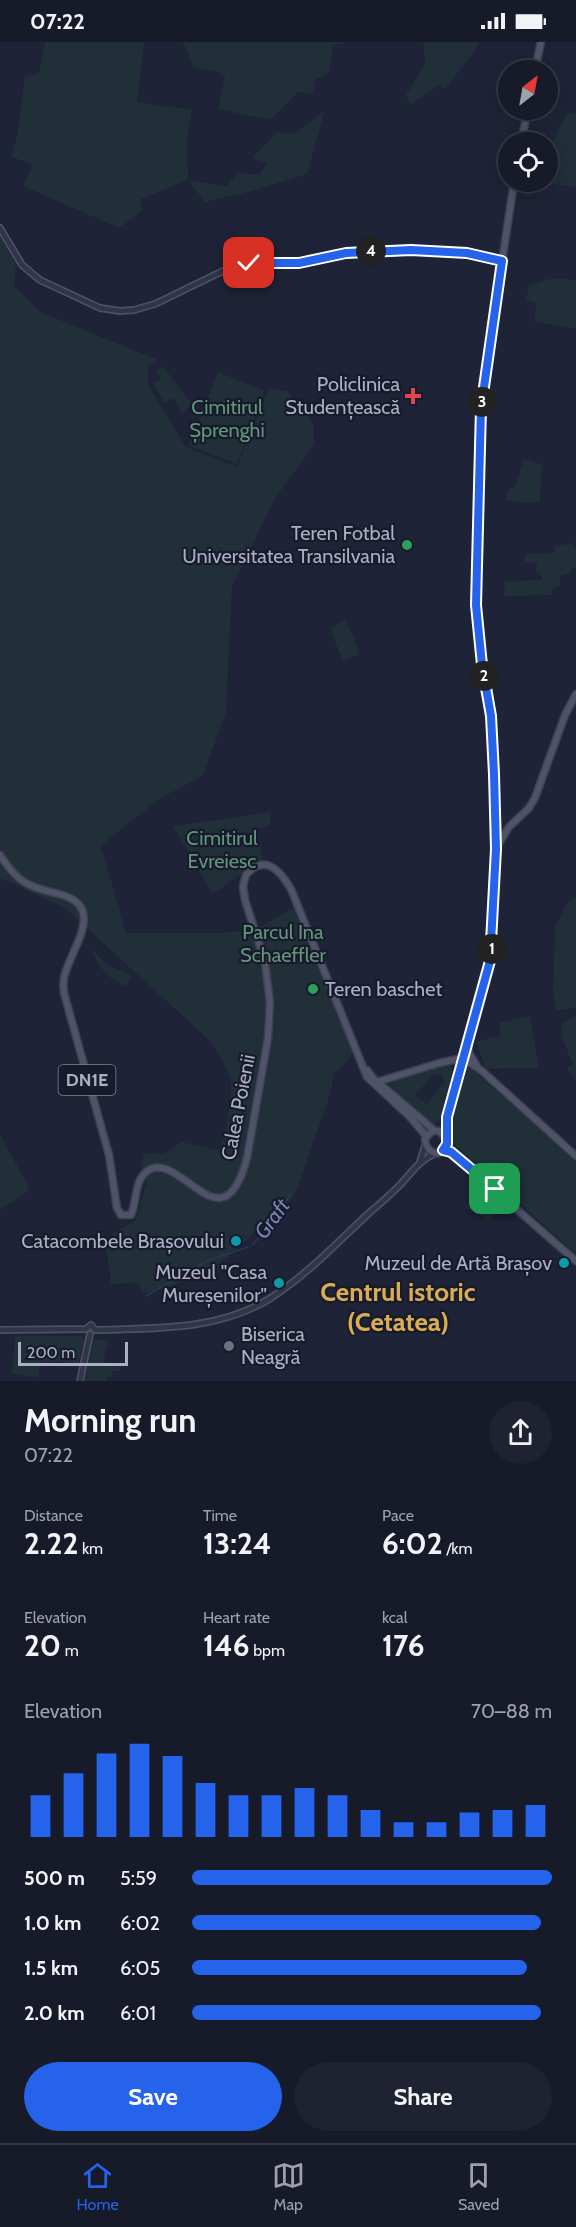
<!DOCTYPE html>
<meta charset="utf-8">
<style>
:root{--surface:#161a29;--page:#1f2331;--text:#f1f3f6;--muted:#9ea1a8;--line:#353846;--accent:#2563eb}
body{margin:0;font-family:Cabin,sans-serif;background:var(--page);color:var(--text);height:100vh;display:flex;flex-direction:column;font-size:22px;white-space:nowrap}
*{box-sizing:border-box;margin:0}
p{font-size:20px;color:var(--muted)}
.icon{flex:none;width:33px;height:33px;fill:none;stroke:currentColor;stroke-width:2;stroke-linecap:round;stroke-linejoin:round}
.map{position:relative;height:1339px;overflow:hidden}
.panel{display:flex;flex-direction:column;background:var(--surface);flex:1}
.panel>*{flex:none}
.needle{width:39px;rotate:31deg}
.tools{position:absolute;left:498px;top:18px;display:grid;gap:12px}
.tools a{display:grid;place-items:center;width:60px;height:60px;border-radius:50%;background:var(--surface);box-shadow:0 3px 15px #0003,0 0 0 2px var(--line);font-size:30px}
.scale{position:absolute;left:18px;bottom:15px;width:110px;box-sizing:border-box;padding-left:6px;border:3px solid #abafc5;border-top:0;font-size:16px;line-height:21px;white-space:nowrap;color:#abafc5;-webkit-text-stroke:4px #171b2c;paint-order:stroke}
.pin{position:absolute;display:grid;place-items:center;width:51px;height:51px;color:#fff;margin:-26px;border-radius:12px;box-shadow:0 3px 9px #0006}
.km{position:absolute;width:30px;height:30px;margin:-15px;border-radius:50%;background:#222;color:#fff;font-size:16px;line-height:30px;text-align:center}
.round{display:grid;place-items:center;flex:none;width:63px;height:63px;border-radius:32px;background:var(--page)}
.headline{display:flex;align-items:center;justify-content:space-between;height:102px;padding:0 24px}
h1{font-size:33px;font-weight:800;line-height:45px}
.figures{display:grid;grid-template-columns:repeat(3,1fr);gap:9px;height:102px;padding:6px 24px}
.figures div{display:grid;align-content:center}
.figures b{font-size:30px;font-weight:800}
.figures small{font-size:16px;font-weight:400}
.figures p{font-size:16px}
.chart{height:168px;padding:12px 24px}
.chart p{display:flex;justify-content:space-between}
.chart svg{width:100%;height:108px;margin-top:6px;stroke:var(--accent);stroke-width:6}
.primary-button{display:flex;gap:12px;margin-top:auto;padding:12px 24px}
.primary-button a{flex:1;height:69px;border-radius:36px;background:var(--accent);color:#fff;font-size:24px;font-weight:800;line-height:69px;text-align:center}
.primary-button a+a{background:var(--page);color:var(--text)}
ul{padding:0 24px;list-style:none;font-size:20px}
li{display:grid;grid-template-columns:96px 72px 1fr;align-items:center;height:45px}
li i{height:15px;border-radius:8px;background:var(--accent)}
.status{display:flex;justify-content:space-between;align-items:center;height:42px;padding:0 30px;background:var(--surface);direction:ltr}
.status svg{height:16px;fill:currentColor}
.menu{display:flex;justify-content:space-around;align-items:center;height:84px;border-top:2px solid var(--line);background:var(--surface);font-size:16px;color:var(--muted)}
.menu a{display:grid;justify-items:center;gap:3px}
.menu .selected{color:var(--accent)}
.map>svg:first-child{display:block}
</style>
<div class="status"><b>07:22</b><svg viewBox="0 0 49 12"><path d="M0 12V9h3v3zM5 12V6h3v6zM10 12V3h3v9zM15 12V0h3v12zM26 1h20v11H26zM47 4h2v5h-2z"/></svg></div>
<div class="map">
<svg width="576" height="1339" viewBox="0 0 576 1339">
<rect width="100%" height="100%" fill="#1e2337"/>
<g fill="#202f38" fill-rule="evenodd">
<polygon points="45,0 144,0 137,60 192,68 187,96 188,138 226,144 239,130 259,133 267,121 252,116 277,90 294,92 325,68 307,132 248,150 205,160 188,138 141,157 142,169 119,186 23,144 33,122 11,115 17,95 25,34 39,31"/>
<polygon points="182,0 346,0 333,3 329,31 315,38 313,52 298,50 270,78 218,67 225,34 222,31 193,25 186,6"/>
<polygon points="423,0 479,0 475,9 444,48 441,42 410,63 406,53 425,22"/>
<polygon points="567,70 576,72 576,145 552,142 557,114 548,110"/>
<path d="M0 190 16 224 14 241 16 246 40 270 158 318 148 326V343L186 405 237 425 269 346 288 349 314 382V403L276 455 232 544 226 670 203 734 159 757 101 804 126 891H224L258 886 293 866 327 946 335 958 333 961 353 1009 352 1013 339 1028H335L328 1059 294 1155 221 1221 205 1227 174 1244 144 1251 138 1241 111 1242 106 1200 114 1191 136 1178 147 1140 141 1123 144 1112 164 1111 182 1100 219 1108C226 1096 233 1050 230 1037 226 1023 218 1011 210 999L65 866 0 836Z"/>
<polygon points="553,236 576,238 576,287 534,279 536,261 526,258 529,243"/>
<polygon points="163,324 192,363 182,372 174,356 164,361 153,341 161,337 156,329"/>
<polygon points="218,330 265,349 237,422 189,404"/>
<polygon points="524,417 542,422 540,460 515,460 505,458 509,446 515,445"/>
<polygon points="572,501 576,508 576,526 571,526 571,531 560,534 560,544 553,546 552,553 504,554 505,539 542,538 541,532 536,530 537,522 524,519 526,512 555,511 555,504"/>
<polygon points="345,578 354,596 359,613 342,618 330,586"/>
<polygon points="271,770 270,783 258,786 262,817 213,852 173,784"/>
<polygon points="576,854 576,968 574,965 556,969 553,948 555,885 567,861"/>
<path d="M90 906 108 923 131 933 127 944C107 937 99 925 90 906Z"/>
<polygon points="530,974 539,1026 486,1027 476,999 501,994 499,981"/>
<polygon points="576,974 576,1039 567,1026 573,1023 562,995 561,982"/>
<path d="M442 1023 451 1024 453 1029 439 1080 432 1081 419 1072 388 1043 394 1039ZM434 1032 441 1033 445 1039 427 1062 415 1053Z"/>
<polygon points="469,1025 576,1118 576,1212 452,1100 448,1077 462,1029"/>
<polygon points="0,1092 30,1148 0,1168"/>
<polygon points="474,1151 498,1165 490,1179 465,1165"/>
<polygon points="15,1294 81,1294 84,1299 78,1323 59,1319 40,1321 39,1335 12,1332"/>
<polygon points="94,1297 109,1299 104,1313 105,1314 104,1321 121,1325 120,1329 112,1329 111,1336 107,1335 106,1339 85,1339"/>
</g>
<g fill="none" stroke-linecap="round" stroke-linejoin="round">
<g stroke="#2c355b" stroke-width="1.5">
<polyline points="252,1203 272,1182 291,1151"/>
<polyline points="146,1254 207,1219 248,1205"/>
</g>
<defs>
<g id="minor">
<polyline points="0,186 22,223 40,238 100,266 120,269 134,268 155,262 229,226 249,221 299,221 346,211 412,208 467,211 502,219"/>
<polyline points="420,1120 425,1104"/>
<polyline points="0,1288 86,1287 91,1283 95,1288"/>
<path d="M95 1288C154 1286 217 1289 269 1257 306 1234 338 1200 369 1171 380 1162 390 1153 400 1143 412 1130 420 1117 437 1111"/>
<polyline points="80,1339 90,1292"/>
</g>
<g id="major">
<polyline points="535,28 541,0"/>
<polyline points="521,100 528,68"/>
<polyline points="496,806 509,785 529,766 535,756 565,673 576,652"/>
<path d="M0 813C18 841 28 845 59 852 107 864 72 905 65 932 63 938 63 944 64 951L109 1113 117 1166 121 1173H131C137 1160 134 1140 146 1130 179 1103 222 1211 247 1116L268 996 270 961 265 920 245 858 243 844 246 833C265 810 281 830 291 847L367 1035 410 1075 426 1094"/>
<polyline points="468,1004 469,1011 477,1024"/>
<polyline points="463,1016 482,1029 576,1114"/>
<polyline points="367,1028 374,1037 434,1088"/>
<polyline points="377,1040 439,1021 463,1016"/>
<path d="M446 1096 439 1089H432L425 1097C425 1107 437 1118 445 1106 449 1099 446 1084 447 1075L492 905 496 807 492 690 490 666 482 623 476 563 479 398 484 340 514 140"/>
<polyline points="443,1108 451,1110 576,1219"/>
</g>
</defs>
<use href="#minor" stroke="#4c5063" stroke-width="8"/>
<use href="#major" stroke="#3b3f51" stroke-width="9"/>
<use href="#minor" stroke="#313548" stroke-width="4.5"/>
<use href="#major" stroke="#4f5368" stroke-width="6"/>
</g>
<g fill="none" stroke-linecap="round" stroke-linejoin="round">
<defs>
<polyline id="route" points="249,221 299,221 346,211 411,208 467,211 502,219 481,366 476,563 482,623 491,674 494,732 496,807 490,919 447,1075 447,1102 443,1108 451,1110 495,1147"/>
</defs>
<use href="#route" stroke="#fff" stroke-width="12"/>
<use href="#route" stroke="#2563eb" stroke-width="8"/>
</g>
<path fill="#e0444e" stroke="#171b2c" stroke-width="2" d="M410 345h6v6h6v6h-6v6h-6v-6h-6v-6h6z"/>
<g fill="#2e9e5b" stroke="#171b2c" stroke-width="2">
<circle cx="407" cy="503" r="6"/>
<circle cx="313" cy="947" r="6"/>
</g>
<g fill="#0f9aa8" stroke="#171b2c" stroke-width="2">
<circle cx="236" cy="1199" r="6"/>
<circle cx="564" cy="1221" r="6"/>
<circle cx="279" cy="1241" r="6"/>
</g>
<circle fill="#6b7280" stroke="#171b2c" stroke-width="2" cx="229" cy="1304" r="6"/>
<g text-anchor="middle" stroke-width="4.5" stroke-linejoin="round" paint-order="stroke">
<rect fill="#171b2c" stroke="#7f8397" stroke-width="1.5" x="58.5" y="1023" width="57" height="30" rx="4.5"/>
<g font-size="18" font-weight="bold" fill="#abafc5">
<text x="87" y="1044">DN1E</text>
</g>
<g font-size="20" fill="#abafc5" stroke="#171b2c" text-anchor="end">
<text x="400" y="349">Policlinica<tspan x="400" dy="23">Studențească</tspan></text>
<text x="395" y="498">Teren Fotbal<tspan x="395" dy="23">Universitatea Transilvania</tspan></text>
<text x="325" y="954" text-anchor="start">Teren baschet</text>
<text x="224" y="1206">Catacombele Brașovului</text>
<text x="552" y="1228">Muzeul de Artă Brașov</text>
<text x="267" y="1237">Muzeul "Casa<tspan x="267" dy="23">Mureșenilor"</tspan></text>
<text x="241" y="1299" text-anchor="start">Biserica<tspan x="241" dy="23">Neagră</tspan></text>
</g>
<g font-size="20" fill="#61967a" stroke="#171b2c">
<text x="227" y="372">Cimitirul<tspan x="227" dy="23">Șprenghi</tspan></text>
<text x="222" y="803">Cimitirul<tspan x="222" dy="23">Evreiesc</tspan></text>
<text x="283" y="897">Parcul Ina<tspan x="283" dy="23">Schaeffler</tspan></text>
</g>
<g font-size="20" fill="#abafc5" stroke="#171b2c">
<text transform="translate(238 1065) rotate(-79)" y="7">Calea Poienii</text>
</g>
<g font-size="21" font-style="italic" fill="#7984b4" stroke="#171b2c">
<text transform="translate(272 1177) rotate(-54)" y="7">Graft</text>
</g>
<g font-size="26" font-weight="bold" fill="#daad51" stroke="#171b2c">
<text x="398" y="1259">Centrul istoric<tspan x="398" dy="30">(Cetatea)</tspan></text>
</g>
</g>
</svg>
<div class="tools">
<a><svg class="needle" viewBox="-14 -14 28 28"><path d="M0-13l5 13h-10z" fill="#e53935"/><path d="M0 13l5-13h-10z" fill="#9ea1a8"/></svg></a>
<a><svg class="icon" aria-label="locate" viewBox="0 0 24 24"><circle cx="12" cy="12" r="6"/><path d="M12 2v4M12 18v4M2 12h4M18 12h4"/></svg></a>
</div>
<div class="scale">200 m</div>
<div class="pin" style="left:495px;top:1147px;background:#1e9e55"><svg class="icon" aria-label="arrive" viewBox="0 0 24 24"><path d="M6 21V4h12l-3 4 3 4H6"/></svg></div>
<div class="pin" style="left:249px;top:221px;background:#d93025"><svg class="icon" aria-label="check" viewBox="0 0 24 24"><path d="M5 12l5 5 9-10"/></svg></div>
<b class="km" style="left:492px;top:907px">1</b>
<b class="km" style="left:484px;top:634px">2</b>
<b class="km" style="left:482px;top:360px">3</b>
<b class="km" style="left:371px;top:209px">4</b>
</div>
<section class="panel">
<div class="headline"><div><h1>Morning run</h1><p>07:22</p></div><a class="round"><svg class="icon" aria-label="share" viewBox="0 0 24 24"><path d="M12 15V3M7 8l5-5 5 5M5 13v7h14v-7"/></svg></a></div>
<div class="figures">
<div><p>Distance</p><b>2.22<small> km</small></b></div>
<div><p>Time</p><b>13:24</b></div>
<div><p>Pace</p><b>6:02<small> /km</small></b></div>
</div>
<div class="figures">
<div><p>Elevation</p><b>20<small> m</small></b></div>
<div><p>Heart rate</p><b>146<small> bpm</small></b></div>
<div><p>kcal</p><b>176</b></div>
</div>
<div class="chart"><p><span>Elevation</span>70–88 m</p>
<svg viewBox="0 0 160 44" preserveAspectRatio="none"><path d="M5 44V27M15 44V18M25 44V10M35 44V6M45 44V11M55 44V22M65 44V27M75 44V27M85 44V24M95 44V27M105 44V33M115 44V38M125 44V38M135 44V34M145 44V33M155 44V31"/></svg>
</div>
<ul>
<li><b>500 m</b>5:59<i style="width:100%"></i></li>
<li><b>1.0 km</b>6:02<i style="width:97%"></i></li>
<li><b>1.5 km</b>6:05<i style="width:93%"></i></li>
<li><b>2.0 km</b>6:01<i style="width:97%"></i></li>
</ul>
<div class="primary-button"><a>Save</a><a>Share</a></div>
</section>
<nav class="menu">
<a class="selected"><svg class="icon" aria-label="home" viewBox="0 0 24 24"><path d="M3 11l9-7 9 7M6 9v11h12V9"/></svg>Home</a>
<a><svg class="icon" aria-label="map" viewBox="0 0 24 24"><path d="M3 6l6-2 6 2 6-2v14l-6 2-6-2-6 2zM9 4v14M15 6v14"/></svg>Map</a>
<a><svg class="icon" aria-label="saved" viewBox="0 0 24 24"><path d="M7 4h10v16l-5-4-5 4z"/></svg>Saved</a>
</nav>
